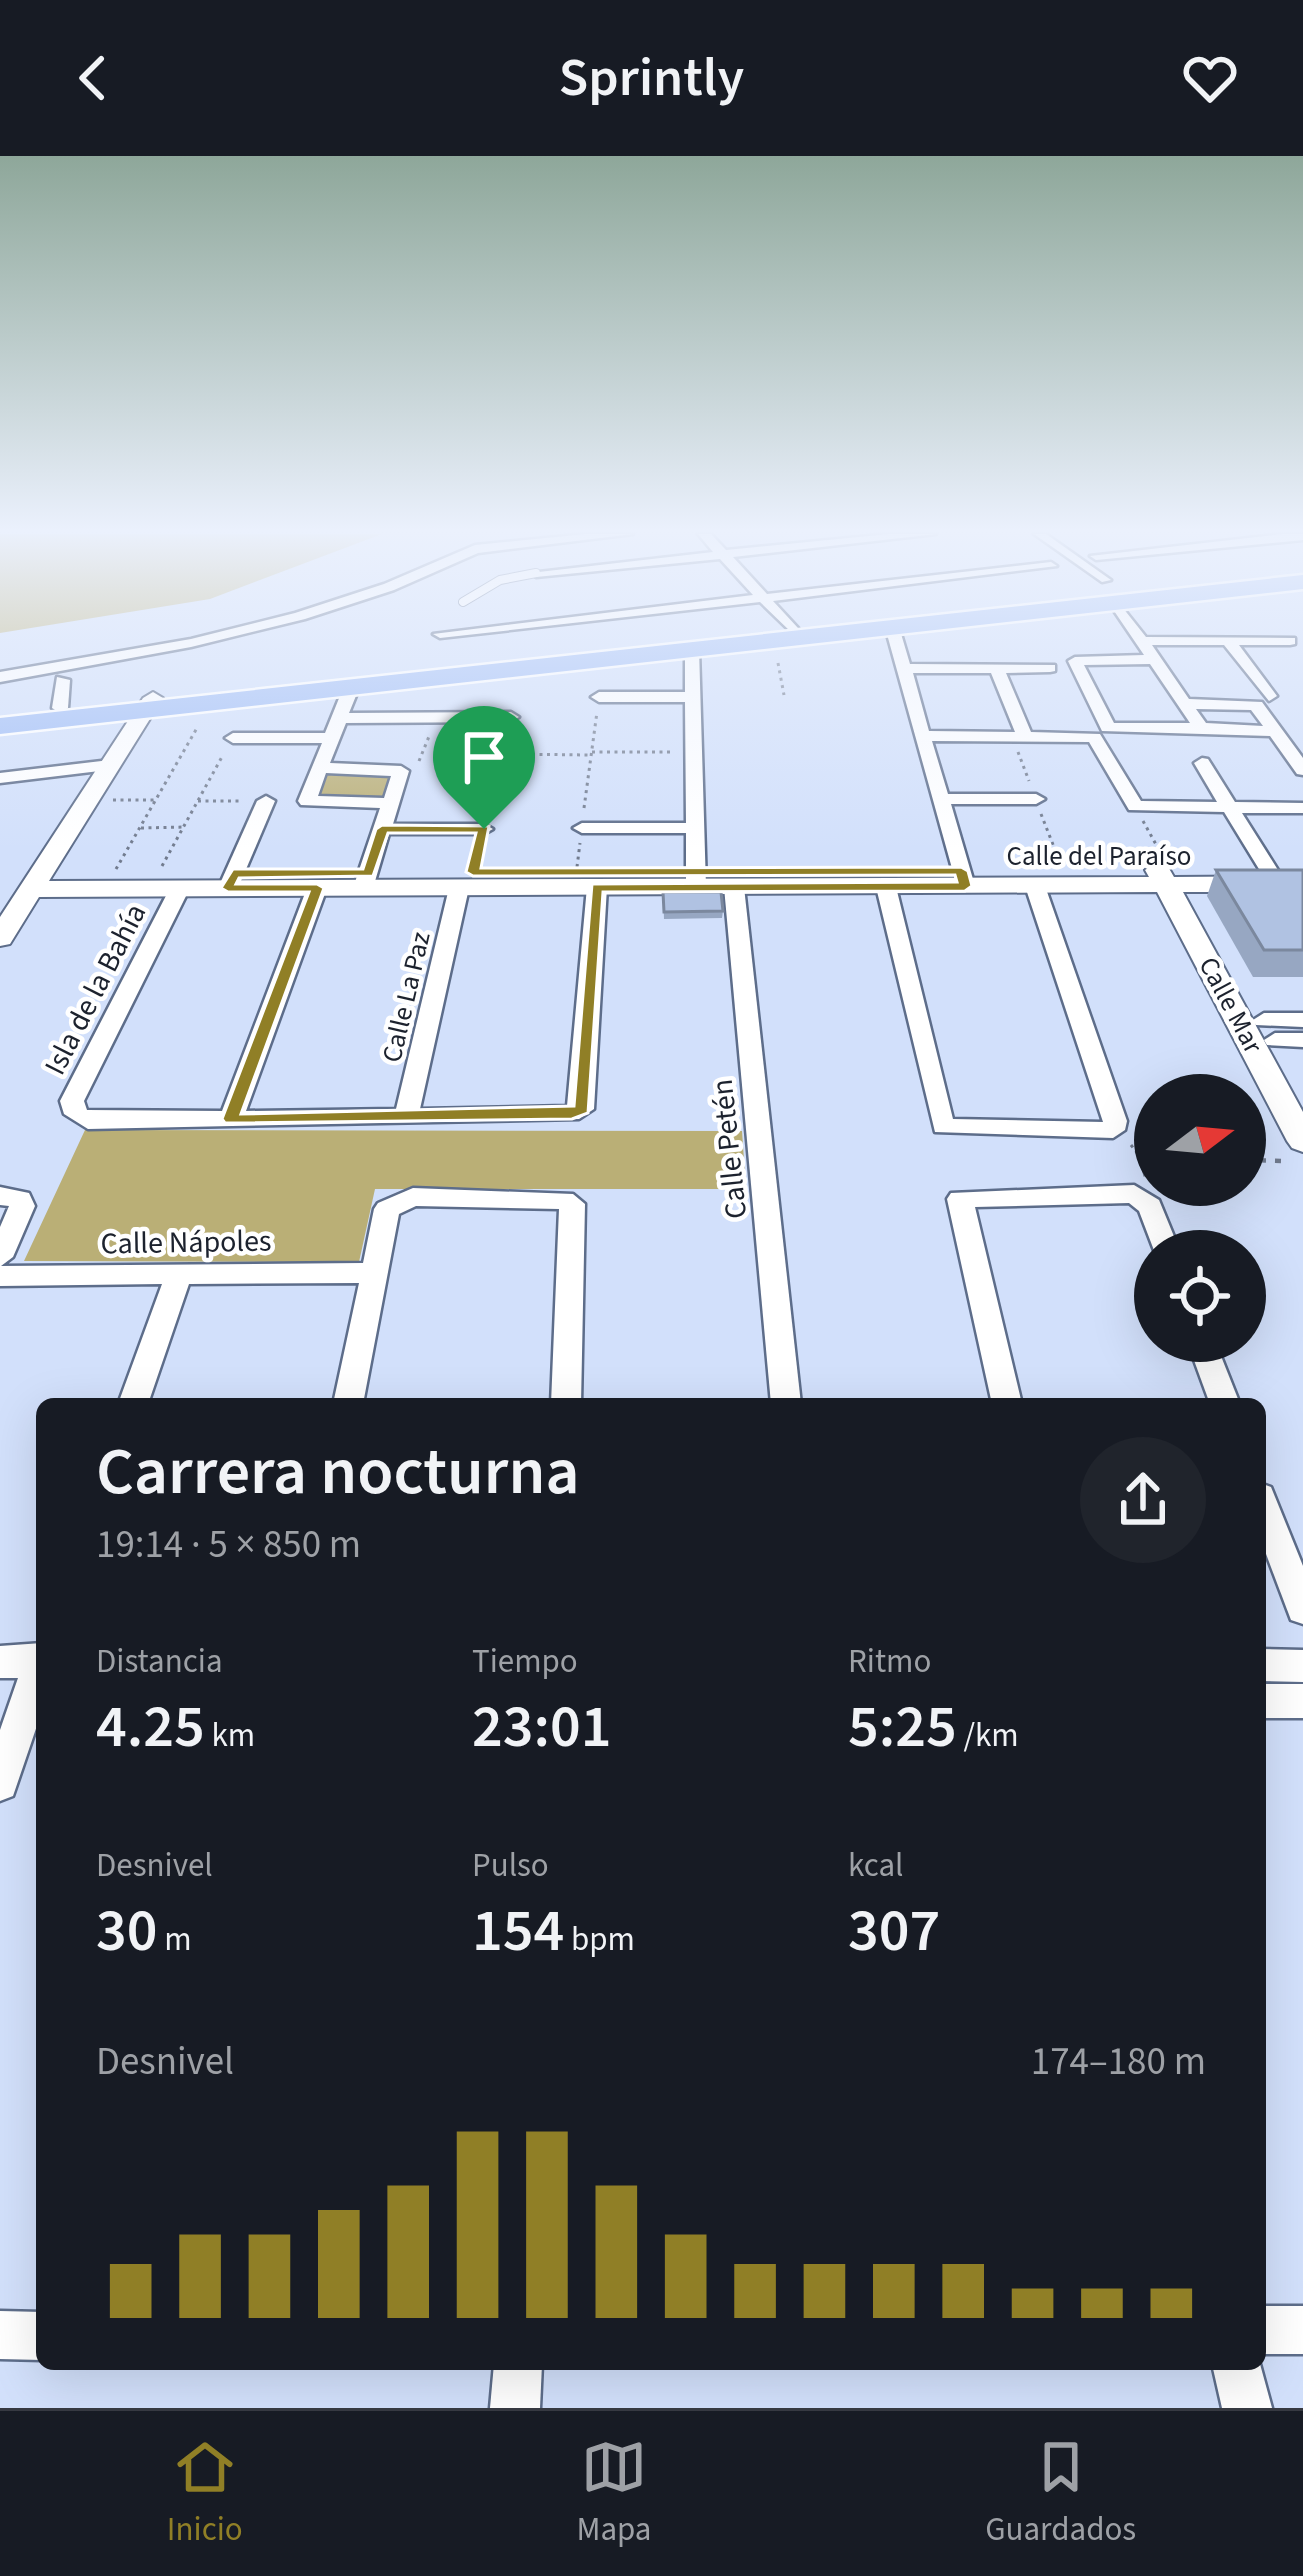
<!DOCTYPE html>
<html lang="es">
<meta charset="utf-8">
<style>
:root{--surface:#171b24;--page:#20242c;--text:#f1f3f6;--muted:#9ea1a6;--line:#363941;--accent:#907f26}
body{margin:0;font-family:"Source Sans 3",sans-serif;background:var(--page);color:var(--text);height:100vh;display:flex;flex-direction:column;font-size:45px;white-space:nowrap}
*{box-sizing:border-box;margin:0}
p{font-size:39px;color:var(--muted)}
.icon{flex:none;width:66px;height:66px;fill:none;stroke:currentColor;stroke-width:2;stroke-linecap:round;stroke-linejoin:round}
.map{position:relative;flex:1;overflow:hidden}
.drawer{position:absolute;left:36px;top:1242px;width:1230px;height:972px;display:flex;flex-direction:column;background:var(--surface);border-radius:18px;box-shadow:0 12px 48px #0002}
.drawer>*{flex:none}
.needle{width:78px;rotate:74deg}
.controls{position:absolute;left:1134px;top:918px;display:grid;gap:24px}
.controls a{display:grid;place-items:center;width:132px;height:132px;border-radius:50%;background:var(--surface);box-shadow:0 12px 48px #0002;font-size:60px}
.pin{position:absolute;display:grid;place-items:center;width:102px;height:102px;color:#fff;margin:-123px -51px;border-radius:50% 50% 50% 0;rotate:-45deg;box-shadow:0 0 12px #0007}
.pin .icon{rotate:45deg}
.round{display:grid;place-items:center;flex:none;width:126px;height:126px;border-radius:63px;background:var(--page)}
.headline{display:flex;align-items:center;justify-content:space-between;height:204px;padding:0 60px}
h1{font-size:66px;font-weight:600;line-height:90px}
.metrics{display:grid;grid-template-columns:repeat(3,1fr);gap:18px;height:204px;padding:12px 60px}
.metrics div{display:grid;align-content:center}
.metrics b{font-size:60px;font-weight:600}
.metrics small{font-size:33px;font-weight:400}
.metrics p{font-size:33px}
.chart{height:336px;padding:24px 60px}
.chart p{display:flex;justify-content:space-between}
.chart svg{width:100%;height:216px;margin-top:12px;stroke:var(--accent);stroke-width:6}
header{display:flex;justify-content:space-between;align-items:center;height:156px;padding:0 60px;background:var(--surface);font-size:54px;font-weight:600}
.tabs{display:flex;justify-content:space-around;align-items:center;height:168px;border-top:3px solid var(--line);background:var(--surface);font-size:33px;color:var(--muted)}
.tabs a{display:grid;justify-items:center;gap:6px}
.tabs .selected{color:var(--accent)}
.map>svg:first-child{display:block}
</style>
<header><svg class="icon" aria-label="back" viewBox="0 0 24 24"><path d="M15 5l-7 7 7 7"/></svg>Sprintly<svg class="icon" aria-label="heart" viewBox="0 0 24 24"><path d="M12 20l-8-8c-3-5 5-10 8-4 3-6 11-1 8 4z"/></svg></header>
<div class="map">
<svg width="1303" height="2252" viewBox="0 0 1303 2252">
<rect width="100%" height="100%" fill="#d2e0fb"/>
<g fill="#baaf76">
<polygon points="0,378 382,378 210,443 0,477"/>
<polygon points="329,615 401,615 394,642 319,642"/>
<polygon points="85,974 742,975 746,1033 375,1033 359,1106 24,1105"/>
</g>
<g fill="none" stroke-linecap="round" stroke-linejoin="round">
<defs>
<polyline id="service" points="463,446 500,424 536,417"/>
<polygon id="pedestrian" points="1034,378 1046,378 1111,424 1102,426"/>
<g id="minor">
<polygon points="586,378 633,378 478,397 394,434 305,463 191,491 0,526 0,516 191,483 295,457 384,428 475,389"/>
<polygon points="698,378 711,378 726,394 889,378 936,378 733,401 767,438 1051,406 1057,410 773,445 798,472 791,476 760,446 440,482 433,478 753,439 720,403 536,421 530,417 713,396"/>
<polygon points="1282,378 1303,378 1303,384 1096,404 1090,400"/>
<path d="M1115 442 1146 481 1295 482V488L1290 489H1239L1277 540 1269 545 1224 489H1152L1189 543 1262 546 1303 602V619L1297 618 1270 580 1102 575 1068 505 1075 501 1144 499 1108 446ZM1150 508 1190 567H1114L1084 509ZM1196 553 1251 554 1263 570 1206 567Z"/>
<path d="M892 467 899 471 910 508 1055 509V515L1050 516 1006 517 1031 576 1100 578 1141 645 1217 646 1194 607 1202 602 1208 603 1235 646 1303 647V657H1242L1278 714 1262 718 1224 656 1129 654 1089 586 932 585 948 638H1036L1045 643 1036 648H951L975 730 958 734 885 471ZM913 517H991L1015 576 929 575Z"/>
<polygon points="692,489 699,493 706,731 696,737 686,731 686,677 582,677 573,672 582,667 686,667 685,546 599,546 591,541 599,536 685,536 685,493"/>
<polygon points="57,521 70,524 68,552 60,557 52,552"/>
<path d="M352 525 360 530 349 557 511 556 519 561 511 566 346 567 330 607 401 610 409 615 393 668H484L493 673 484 678H389L373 732 363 738 353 732 380 652 301 649 298 645 322 587H233L225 582 233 577H325L344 530ZM326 617 391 620 384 642 318 640Z"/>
<polygon points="110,604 118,609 116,613 0,627 0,617"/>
<polygon points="266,640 275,645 238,732 221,736 218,732 257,645"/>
<polygon points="1035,724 1045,730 1127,965 1125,974 1113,982 935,976 876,731 886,725 896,731 953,963 1103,966 1025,730"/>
<polygon points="597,725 607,731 594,953 579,963 88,973 64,958 60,945 170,732 180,726 190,732 84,945 87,954 222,955 307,732 317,726 327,732 246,955 396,953 449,732 459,726 469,732 420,953 567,950 587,731"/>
<polygon points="734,725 744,731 801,1248 771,1248 724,731"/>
<polygon points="1264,857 1303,857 1303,871 1256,869 1253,864"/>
<polygon points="1275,877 1303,877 1303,891 1267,889 1264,884"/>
<polygon points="1134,1029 1159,1044 1180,1095 1155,1097 1139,1055 1129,1047 975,1051 1022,1248 992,1248 947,1043 951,1037"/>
<polygon points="0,1031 29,1037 35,1050 13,1101 1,1110 363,1107 374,1053 378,1047 413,1032 573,1038 585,1048 581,1248 551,1248 559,1053 416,1050 399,1058 363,1248 333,1248 359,1127 189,1128 148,1248 118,1248 162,1128 0,1130 0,1071 9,1050 0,1049"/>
<polygon points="1187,1185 1215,1185 1240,1248 1210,1248"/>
<polygon points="1260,1327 1271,1331 1303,1410 1303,1468 1291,1464 1260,1382"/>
<polygon points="42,1487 42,1555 13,1640 0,1645 0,1574 18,1522 0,1522 0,1490"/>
<polygon points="1260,1493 1303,1494 1303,1526 1260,1525"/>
<rect x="1260" y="1528" width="43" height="34"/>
<rect x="1260" y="2150" width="43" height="48"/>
<polygon points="0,2155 42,2156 42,2204 0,2203"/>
<polygon points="494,2208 542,2208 540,2252 490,2252"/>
<polygon points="1212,2208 1260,2208 1272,2252 1222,2252"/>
</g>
<polygon id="tertiary" points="153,536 163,542 49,725 1149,721 1145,714 1158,706 1167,709 1174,721 1303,720 1303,736 1183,736 1303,956 1303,996 1292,992 1287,985 1157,736 39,741 10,788 0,790 0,761 143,542"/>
<polygon id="primary" points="1303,419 1303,433 0,578 0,562"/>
</defs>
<use href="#service" stroke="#5d6d8a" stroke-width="10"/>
<use href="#pedestrian" stroke="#5d6d8a" stroke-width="5"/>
<use href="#minor" stroke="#5d6d8a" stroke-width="5"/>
<use href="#tertiary" stroke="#5d6d8a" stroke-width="4"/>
<use href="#primary" stroke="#fff" stroke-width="5"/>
<g stroke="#717b8e" stroke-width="3" stroke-dasharray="3 4.5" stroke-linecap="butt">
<polyline points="778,507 784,539"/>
<polyline points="592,596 670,596"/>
<polyline points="1018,596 1029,625"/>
<polyline points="502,598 591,599"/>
<polyline points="419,605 430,578"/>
<polyline points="113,644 156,644"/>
<polyline points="198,645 241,645"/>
<polyline points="584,652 597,556"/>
<polyline points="1041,658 1061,709"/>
<polyline points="487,659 507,576"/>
<polyline points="1143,665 1158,692"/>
<polyline points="141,672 184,671"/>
<polyline points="162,710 223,599"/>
<polyline points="577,711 580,687"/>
<polyline points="116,713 197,572"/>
<polyline points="1131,989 1142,1003"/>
</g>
<g stroke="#717b8e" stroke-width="4.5" stroke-dasharray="6 9" stroke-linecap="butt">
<polyline points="1140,1000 1146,1021"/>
<polyline points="1245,1004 1285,1005"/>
</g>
<use href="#service" stroke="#fff" stroke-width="8"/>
<use href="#pedestrian" fill="#fff" fill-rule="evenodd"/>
<use href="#minor" fill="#fff" fill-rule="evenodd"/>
<use href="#tertiary" fill="#fff" fill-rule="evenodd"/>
<use href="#primary" fill="#a1bef6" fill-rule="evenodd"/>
</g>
<g fill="#97a7c2">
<polygon points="1216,714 1303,714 1303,821 1253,821 1207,740"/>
<polygon points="663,736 723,755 722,762 664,763"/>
</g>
<g fill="#b0c2e2" stroke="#7b889e" stroke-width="3">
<polygon points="1216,714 1303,714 1303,794 1264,794"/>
<polygon points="663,736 721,736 723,755 664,756"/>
</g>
<linearGradient id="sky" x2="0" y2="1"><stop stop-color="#8ea79a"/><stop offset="0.54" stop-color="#ebf1fd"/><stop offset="1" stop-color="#ebf1fd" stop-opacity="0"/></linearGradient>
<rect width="1303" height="694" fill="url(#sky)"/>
<path fill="#907f26" stroke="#fff" stroke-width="3" fill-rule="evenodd" d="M382 669 489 670 481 712 961 711 968 715 972 730 965 735 603 736 588 957 572 963 225 967 222 963 309 736H228L221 732 233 713H363L376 673ZM388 677H476L466 716 473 720 955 719 957 726 592 728 574 950 241 958 324 732 317 728H236L239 722 373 720Z"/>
<g text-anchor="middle" stroke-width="9" stroke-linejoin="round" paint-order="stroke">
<g font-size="27" fill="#1c222e" stroke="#fff">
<text x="1099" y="709">Calle del Paraíso</text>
<text transform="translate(406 841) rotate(-77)" y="9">Calle La Paz</text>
<text transform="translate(1231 849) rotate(62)" y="9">Calle Mar</text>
</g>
<g font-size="30" fill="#1c222e" stroke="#fff">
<text transform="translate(95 833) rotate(-63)" y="10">Isla de la Bahía</text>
<text transform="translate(729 993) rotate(-96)" y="10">Calle Petén</text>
<text transform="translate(186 1086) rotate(-1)" y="10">Calle Nápoles</text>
</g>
</g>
</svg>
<div class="controls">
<a><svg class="needle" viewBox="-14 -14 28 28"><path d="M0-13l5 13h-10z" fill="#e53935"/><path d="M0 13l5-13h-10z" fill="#9ea1a6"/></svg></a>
<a><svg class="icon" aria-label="locate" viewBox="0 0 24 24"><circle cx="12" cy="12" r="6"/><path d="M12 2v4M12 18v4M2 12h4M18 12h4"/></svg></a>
</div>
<div class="pin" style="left:484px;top:673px;background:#1e9e55"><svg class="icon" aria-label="arrive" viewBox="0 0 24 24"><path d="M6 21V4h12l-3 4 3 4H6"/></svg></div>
<section class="drawer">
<div class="headline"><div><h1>Carrera nocturna</h1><p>19:14 · 5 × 850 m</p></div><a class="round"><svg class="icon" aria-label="share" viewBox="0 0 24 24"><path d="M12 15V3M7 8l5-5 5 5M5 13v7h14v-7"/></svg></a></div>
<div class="metrics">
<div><p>Distancia</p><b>4.25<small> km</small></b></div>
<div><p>Tiempo</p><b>23:01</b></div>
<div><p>Ritmo</p><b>5:25<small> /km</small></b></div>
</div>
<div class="metrics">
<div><p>Desnivel</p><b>30<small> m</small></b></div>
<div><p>Pulso</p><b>154<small> bpm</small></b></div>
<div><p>kcal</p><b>307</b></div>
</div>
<div class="chart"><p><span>Desnivel</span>174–180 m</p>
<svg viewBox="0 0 160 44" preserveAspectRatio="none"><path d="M5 44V33M15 44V27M25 44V27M35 44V22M45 44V17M55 44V6M65 44V6M75 44V17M85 44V27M95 44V33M105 44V33M115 44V33M125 44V33M135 44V38M145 44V38M155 44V38"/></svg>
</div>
</section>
</div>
<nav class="tabs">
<a class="selected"><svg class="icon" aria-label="home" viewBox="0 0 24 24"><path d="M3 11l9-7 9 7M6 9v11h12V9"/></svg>Inicio</a>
<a><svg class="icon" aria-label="map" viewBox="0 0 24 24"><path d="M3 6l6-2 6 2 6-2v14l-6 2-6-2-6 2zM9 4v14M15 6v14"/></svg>Mapa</a>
<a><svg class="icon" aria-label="saved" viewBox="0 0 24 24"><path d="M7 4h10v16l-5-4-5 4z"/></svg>Guardados</a>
</nav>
